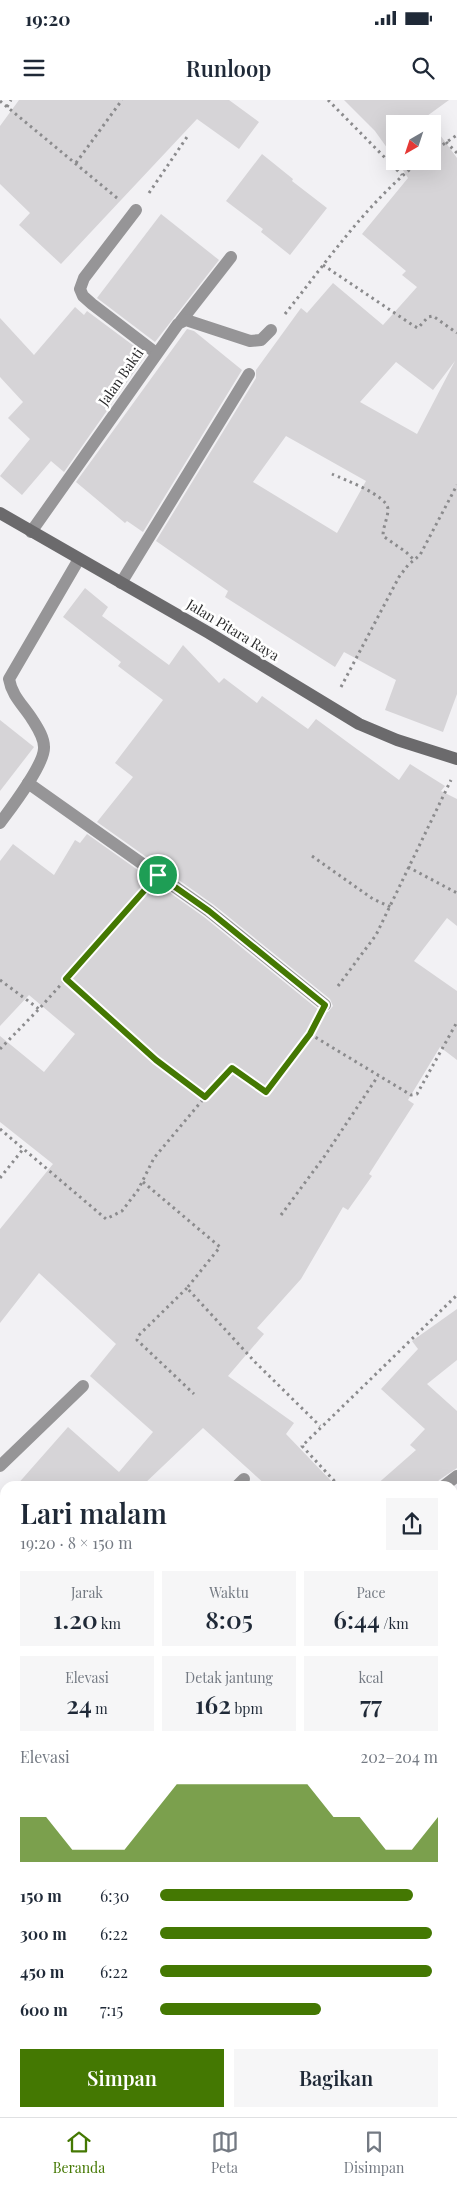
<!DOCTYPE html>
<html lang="id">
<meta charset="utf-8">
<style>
:root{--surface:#fff;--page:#f6f6f7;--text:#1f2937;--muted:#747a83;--line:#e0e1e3;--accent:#447802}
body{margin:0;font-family:"Playfair Display",serif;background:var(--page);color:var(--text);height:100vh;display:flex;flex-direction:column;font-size:19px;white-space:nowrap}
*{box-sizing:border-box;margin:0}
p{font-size:16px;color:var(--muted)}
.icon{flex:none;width:28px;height:28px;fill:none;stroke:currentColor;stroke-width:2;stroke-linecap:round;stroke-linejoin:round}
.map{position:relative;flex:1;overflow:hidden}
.drawer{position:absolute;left:0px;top:1381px;width:458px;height:636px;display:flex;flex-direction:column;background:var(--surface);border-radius:15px 15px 0 0;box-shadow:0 5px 20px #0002}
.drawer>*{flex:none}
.needle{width:32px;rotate:219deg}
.controls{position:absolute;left:386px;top:15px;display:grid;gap:10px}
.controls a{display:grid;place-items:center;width:55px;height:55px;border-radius:0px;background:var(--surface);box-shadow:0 5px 20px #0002;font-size:25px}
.pin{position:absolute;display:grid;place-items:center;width:42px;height:42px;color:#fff;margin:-21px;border:2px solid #fff;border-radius:50%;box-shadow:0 1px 5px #0007}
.round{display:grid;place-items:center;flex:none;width:52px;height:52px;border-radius:0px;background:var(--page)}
.overview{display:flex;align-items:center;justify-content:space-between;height:85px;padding:0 20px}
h1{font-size:28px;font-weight:600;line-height:38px}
.figures{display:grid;grid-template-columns:repeat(3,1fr);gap:8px;height:85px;padding:5px 20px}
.figures div{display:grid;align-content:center;border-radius:0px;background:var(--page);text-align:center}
.figures b{font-size:25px;font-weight:600}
.figures small{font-size:14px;font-weight:400}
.figures p{font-size:14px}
.chart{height:140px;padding:10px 20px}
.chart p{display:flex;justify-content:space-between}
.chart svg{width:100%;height:90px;margin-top:5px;fill:var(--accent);opacity:.7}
.button{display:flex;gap:10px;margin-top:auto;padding:10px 20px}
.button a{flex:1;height:58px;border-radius:0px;background:var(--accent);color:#fff;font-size:20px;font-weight:600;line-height:58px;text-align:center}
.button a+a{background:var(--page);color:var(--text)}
ul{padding:0 20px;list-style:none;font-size:16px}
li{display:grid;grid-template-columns:80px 60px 1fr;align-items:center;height:38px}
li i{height:12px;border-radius:6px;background:var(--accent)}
.status{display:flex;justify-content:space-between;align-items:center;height:35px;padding:0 25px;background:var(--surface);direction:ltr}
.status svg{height:14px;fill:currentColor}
header{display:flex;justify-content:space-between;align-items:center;height:65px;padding:0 20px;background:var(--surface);font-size:22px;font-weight:600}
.tabs{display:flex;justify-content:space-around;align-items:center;height:70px;border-top:1px solid var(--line);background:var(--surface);font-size:14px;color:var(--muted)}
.tabs a{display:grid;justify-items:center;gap:2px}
.tabs .selected{color:var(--accent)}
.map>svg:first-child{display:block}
</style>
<div class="status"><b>19:20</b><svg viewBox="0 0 49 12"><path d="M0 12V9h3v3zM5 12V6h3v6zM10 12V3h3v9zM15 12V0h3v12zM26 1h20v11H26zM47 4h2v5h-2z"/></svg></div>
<header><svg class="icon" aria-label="menu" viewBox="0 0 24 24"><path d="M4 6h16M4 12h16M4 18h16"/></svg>Runloop<svg class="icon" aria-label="search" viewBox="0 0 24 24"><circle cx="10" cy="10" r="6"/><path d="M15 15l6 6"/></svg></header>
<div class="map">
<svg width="457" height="2017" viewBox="0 0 457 2017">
<defs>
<pattern id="cemetery-stones" width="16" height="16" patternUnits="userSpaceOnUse" patternTransform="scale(1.25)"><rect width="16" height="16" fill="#b2d19d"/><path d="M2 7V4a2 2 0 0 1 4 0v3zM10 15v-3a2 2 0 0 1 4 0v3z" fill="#99b387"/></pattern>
</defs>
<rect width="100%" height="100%" fill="#f2f1f4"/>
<polygon fill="url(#cemetery-stones)" points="0,1768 5,1769 5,2012 452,2012 453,1932 457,1937 457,2017 0,2017"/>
<g fill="#d6d4d7" fill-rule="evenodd">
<polygon points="19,0 229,0 259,22 239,49 197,19 61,164 19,125 30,113 0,84 0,26"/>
<polygon points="344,0 449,0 427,16 432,24 395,24 395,59 375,31"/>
<path d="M432 24 457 58V594L443 632 385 610 396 580 344 552 335 567 225 497 228 491 156 441 256 278V270L301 208 307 213 333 183 383 225 417 187 402 175 406 171 362 134 408 78 397 61H432ZM455 261 417 334 360 302 396 262 433 290ZM286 336 366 381 337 433 253 382Z"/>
<polygon points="262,54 293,79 292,81 327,108 290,155 261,132 263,129 226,101"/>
<polygon points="161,114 219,160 155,242 97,198"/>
<polygon points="75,207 84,215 87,211 146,255 64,372 51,361 22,395 0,376 30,339 8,318 23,302 0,277 0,218 34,255"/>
<polygon points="187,229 194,231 242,270 143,432 127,421 125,423 76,382"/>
<polygon points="85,488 108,507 102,516 169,565 183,545 219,583 224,578 257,603 262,596 308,629 316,619 399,680 410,664 445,686 441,691 457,699 457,826 447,818 414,861 457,891 457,960 440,947 408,1000 414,1004 369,1074 372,1076 348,1110 343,1107 301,1179 257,1228 264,1234 228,1276 294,1323 286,1334 336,1386 267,1386 203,1328 142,1386 16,1386 68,1327 119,1372 153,1332 90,1276 116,1244 39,1173 0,1223 0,1129 53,1064 0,1022 0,936 44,972 75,934 29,895 0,926 0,761 13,744 54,775 75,740 80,743 87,734 204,817 320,911 328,912 333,906 330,899 214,805 97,722 133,677 115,663 163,600 118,566 121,562 63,517"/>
<polygon points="0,620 34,647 0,691"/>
<polygon points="457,1209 457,1260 427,1284 457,1311 457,1368 439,1380 436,1386 375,1386 416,1350 410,1345 425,1329 381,1289 418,1249 412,1241"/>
</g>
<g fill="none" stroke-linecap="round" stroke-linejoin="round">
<g stroke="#8b8b8d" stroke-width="3" stroke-dasharray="2.5 4" stroke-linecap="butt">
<polyline points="328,0 402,75"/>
<polyline points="0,1 117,98"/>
<polyline points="7,7 11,0"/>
<polyline points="446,42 457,53"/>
<polyline points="432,52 457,35"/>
<polyline points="76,63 122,0"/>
<polyline points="149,93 187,37"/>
<polyline points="323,165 414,226 418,228 428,217 433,216 457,233"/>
<path d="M285 214C328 160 366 104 420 61"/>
<path d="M332 374C343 379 387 395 388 409 388 418 383 426 383 436L406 452 415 461"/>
<polyline points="341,587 399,477 408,465 420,455 457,385"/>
<polyline points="312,756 373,799 391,807"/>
<polyline points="408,767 457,793"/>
<polyline points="0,880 39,909"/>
<polyline points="338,886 376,835 451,680"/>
<polyline points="310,934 411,995 417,994 457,922"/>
<polyline points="0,949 39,909 143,793"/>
<polyline points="205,997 232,968 266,993 314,926"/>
<polyline points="0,1029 106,1119 122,1111 138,1090 154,1058 205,997 156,960 66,879"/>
<polyline points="0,1078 24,1048"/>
<polyline points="143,1082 220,1147 187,1188 255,1262 320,1326"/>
<polyline points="281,1115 324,1057 378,976"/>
<polyline points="187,1188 138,1236 137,1240 194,1294"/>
<polyline points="339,1386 302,1346 457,1195"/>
<polyline points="452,1615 457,1610"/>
<polyline points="452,1708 457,1713"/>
<polyline points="452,1789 457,1784"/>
</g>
<polyline stroke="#969597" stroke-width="12" points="181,221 231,157"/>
<g stroke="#969597" stroke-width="12">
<polyline points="136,110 84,178 80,189 83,196 92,204 156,253"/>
<polyline points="31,432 178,224 186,220 250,241 261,240 271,230"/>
<polyline points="121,483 249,274"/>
<polyline points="28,683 209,811 325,905"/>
<path d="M0 723C11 708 45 664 44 647 44 637 37 627 32 619 23 605 12 596 9 579L79 459"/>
<polyline points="0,1366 83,1286"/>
<polyline points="237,1386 244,1379"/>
<polyline points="444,1386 457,1376"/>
<polyline points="0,1620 5,1615"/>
</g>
<polyline stroke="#6b6a6c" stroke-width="12" points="0,413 209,533 359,624 397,640 457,659"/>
</g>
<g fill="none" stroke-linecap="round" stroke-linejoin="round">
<defs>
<polygon id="route" points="158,775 209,811 325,905 310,934 266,992 232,968 205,997 156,960 66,879"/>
</defs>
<use href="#route" stroke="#fff" stroke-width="10"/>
<use href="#route" stroke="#447802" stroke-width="6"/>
</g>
<g text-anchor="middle" stroke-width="5" stroke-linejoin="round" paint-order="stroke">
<g font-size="14" fill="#29292a" stroke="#fff">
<text transform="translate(121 277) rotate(-55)" y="5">Jalan Bakti</text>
<text transform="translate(233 530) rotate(31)" y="5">Jalan Pitara Raya</text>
</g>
</g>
</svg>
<div class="controls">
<a><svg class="needle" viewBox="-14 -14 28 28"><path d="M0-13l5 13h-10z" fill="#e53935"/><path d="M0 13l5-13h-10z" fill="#747a83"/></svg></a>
</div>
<div class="pin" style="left:158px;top:775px;background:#1e9e55"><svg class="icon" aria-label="arrive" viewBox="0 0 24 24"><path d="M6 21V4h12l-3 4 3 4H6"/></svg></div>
<section class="drawer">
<div class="overview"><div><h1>Lari malam</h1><p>19:20 · 8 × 150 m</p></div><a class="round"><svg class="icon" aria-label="share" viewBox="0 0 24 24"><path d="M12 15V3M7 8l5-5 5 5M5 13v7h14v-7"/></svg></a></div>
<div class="figures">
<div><p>Jarak</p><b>1.20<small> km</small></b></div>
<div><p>Waktu</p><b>8:05</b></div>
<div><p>Pace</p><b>6:44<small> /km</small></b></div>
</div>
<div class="figures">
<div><p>Elevasi</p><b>24<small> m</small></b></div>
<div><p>Detak jantung</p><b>162<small> bpm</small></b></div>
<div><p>kcal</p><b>77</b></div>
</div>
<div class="chart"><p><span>Elevasi</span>202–204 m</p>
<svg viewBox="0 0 160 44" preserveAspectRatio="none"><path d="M0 44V22L10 22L20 38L30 38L40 38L50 22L60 6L70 6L80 6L90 6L100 6L110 6L120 22L130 22L140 38L150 38L160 22V44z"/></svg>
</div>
<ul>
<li><b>150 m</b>6:30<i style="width:91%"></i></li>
<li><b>300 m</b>6:22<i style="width:98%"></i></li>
<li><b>450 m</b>6:22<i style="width:98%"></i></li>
<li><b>600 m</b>7:15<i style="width:58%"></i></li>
</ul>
<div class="button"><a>Simpan</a><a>Bagikan</a></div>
</section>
</div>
<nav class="tabs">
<a class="selected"><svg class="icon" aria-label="home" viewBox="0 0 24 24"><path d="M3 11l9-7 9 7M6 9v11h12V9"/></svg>Beranda</a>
<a><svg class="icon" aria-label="map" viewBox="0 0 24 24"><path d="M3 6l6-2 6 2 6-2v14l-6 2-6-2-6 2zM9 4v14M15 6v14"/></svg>Peta</a>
<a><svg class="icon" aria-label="saved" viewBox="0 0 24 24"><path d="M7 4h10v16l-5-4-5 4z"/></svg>Disimpan</a>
</nav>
